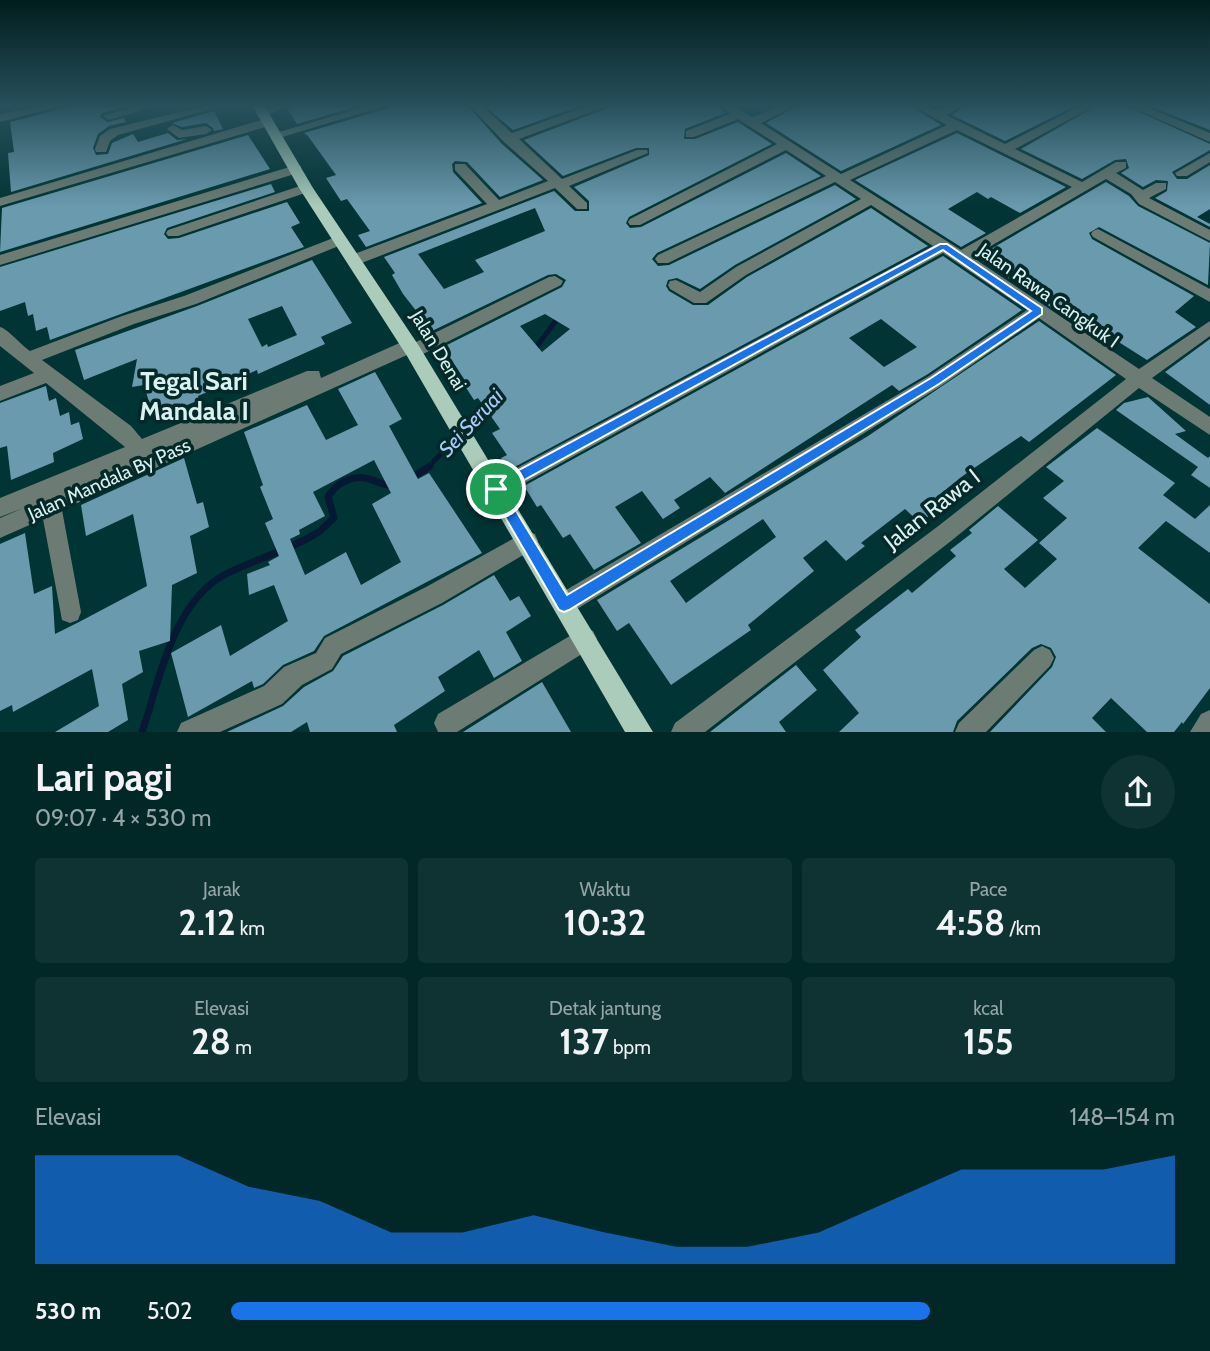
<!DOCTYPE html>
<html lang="id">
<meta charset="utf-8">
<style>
:root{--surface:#012727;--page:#0f3333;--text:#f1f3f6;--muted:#96a5a7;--accent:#1a73e8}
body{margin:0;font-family:Cabin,sans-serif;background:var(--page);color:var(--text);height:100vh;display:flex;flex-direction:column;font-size:26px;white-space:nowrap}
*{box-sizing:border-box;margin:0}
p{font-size:23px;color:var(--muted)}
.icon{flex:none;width:38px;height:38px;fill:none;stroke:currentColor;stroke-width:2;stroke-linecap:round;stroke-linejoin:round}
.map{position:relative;height:732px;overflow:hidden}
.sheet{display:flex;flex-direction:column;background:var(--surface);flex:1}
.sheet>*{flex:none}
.pin{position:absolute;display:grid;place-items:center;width:60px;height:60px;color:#fff;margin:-30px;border:4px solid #fff;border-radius:50%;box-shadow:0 2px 7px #0007}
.round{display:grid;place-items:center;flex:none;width:74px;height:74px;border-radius:37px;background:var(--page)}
.overview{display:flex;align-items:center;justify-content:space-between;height:119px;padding:0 35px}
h1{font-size:38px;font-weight:700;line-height:52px}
.stats{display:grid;grid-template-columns:repeat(3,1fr);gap:10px;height:119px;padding:7px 35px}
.stats div{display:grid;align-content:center;border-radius:7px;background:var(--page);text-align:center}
.stats b{font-size:35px;font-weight:700}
.stats small{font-size:19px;font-weight:400}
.stats p{font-size:19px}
.chart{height:196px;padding:14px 35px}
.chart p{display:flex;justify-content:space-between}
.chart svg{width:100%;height:126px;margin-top:7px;fill:var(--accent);opacity:.7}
ul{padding:0 35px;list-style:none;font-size:23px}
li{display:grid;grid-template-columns:112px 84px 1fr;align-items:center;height:52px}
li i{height:18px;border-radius:9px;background:var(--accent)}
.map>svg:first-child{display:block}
</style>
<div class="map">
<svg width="1210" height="732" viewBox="0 0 1210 732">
<rect width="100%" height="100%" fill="#013434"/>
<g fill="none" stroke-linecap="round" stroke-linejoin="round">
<g stroke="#061834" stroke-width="5">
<polyline points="534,350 560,315"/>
<polyline points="427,468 491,404"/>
</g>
<g stroke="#061834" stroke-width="7">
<polyline points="411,478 430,466"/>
<path d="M142 732C160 679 173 601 226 574 257 558 291 550 320 531L334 518 328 497C336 483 353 474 369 479 378 481 382 486 392 485"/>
</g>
</g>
<g fill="#6a9aae" fill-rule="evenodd">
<polygon points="67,105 119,105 121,108 102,113 100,117 108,122 124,118 126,122 109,126 98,134 93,148 96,155 108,154 112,143 133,134 138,142 168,133 177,140 187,139 11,192 8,153 14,152 10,122 65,108"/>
<polygon points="297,105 362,105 297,124 288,110"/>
<polygon points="391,105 467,105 502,144 543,180 500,197 467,162 455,161 452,164 453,172 482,203 366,247 358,235 370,231 347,199 341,201 326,178 336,175 308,136 304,133 389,108"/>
<polygon points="484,105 583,105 513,130"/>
<path d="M608 105H717L725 113 685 129 684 139H695L738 122 772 144 629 217 626 223 630 228 641 227 786 153 821 176 657 253 652 259 658 266 669 265 835 185 856 199 735 265 700 289 677 278 668 280 666 286 669 291 693 305H708L747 277 871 208 928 246 509 470 501 458 507 455 492 433 500 429 478 398 474 400 465 386 468 385 443 347 562 287 566 280 556 274 548 275 432 331 403 294 392 275 395 273 384 257 554 191 575 211H589V201L574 187 649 155V148H636L563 176 524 140 605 109ZM535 208 545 231 475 260 484 272 444 289 418 254ZM545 314 570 329 542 352 520 326Z"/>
<polygon points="799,105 909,105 941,125 841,171 766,123"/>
<polygon points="967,105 1077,105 1005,141 952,115"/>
<polygon points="1098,105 1124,105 1210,144 1210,150 1172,172 1177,179 1187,179 1210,165 1210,209 1197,217 1210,224 1210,227 1155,198 1167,191 1168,181 1156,180 1143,187 1121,173 1129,168 1126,159 1115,160 1082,179 1021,149"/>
<polygon points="1147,105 1210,105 1210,130"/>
<polygon points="214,111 223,129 214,131 213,128 206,123 182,127 172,123"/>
<polygon points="957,133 1066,187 1020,213 991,197 988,199 977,192 948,209 986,233 961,247 855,180"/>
<polygon points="248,135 270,169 0,252 2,208"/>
<polygon points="1106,182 1129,196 1138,206 1210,243 1208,285 1099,227 1089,233 1092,239 1194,296 1175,312 1196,327 1147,360 1084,320 1079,326 977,257"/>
<polygon points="271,184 275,192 167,228 164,234 168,239 179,238 287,202 300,223 291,227 304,247 50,340 47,327 36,331 33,314 28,316 25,302 0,311 0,267"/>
<path d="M943 256 1022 310 928 374 899 391 892 385 725 493 710 477 674 500 680 508 663 519 642 491 615 507 641 543 594 570 570 534 563 538 541 505 537 507 524 486ZM881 319 917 347 884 367 849 338Z"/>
<path d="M312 260 352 323 321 337 325 344 258 374 257 370 198 396 199 400 154 419 144 385 132 387 137 359 84 380 75 350 197 306ZM282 306 297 335 268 347 267 344 262 347 248 319Z"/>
<path d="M1039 321 1116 375 1029 442 1021 436 964 475 935 498 943 504 920 523 905 509 861 543 865 546 846 561 826 540 803 558 814 571 748 625 751 630 671 685 629 623 617 631 597 600 868 436ZM763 519 776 537 686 603 670 581Z"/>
<polygon points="1210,339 1210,405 1165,372"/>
<path d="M375 372 402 419 389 426 418 479 429 473 482 553 324 636 314 651 283 665 263 684 254 688 252 681 188 717 171 653 221 625 230 656 288 621 274 585 249 595 247 574 270 565 268 562 279 556 265 523 273 519 260 487 263 485 244 432 307 405 326 440 358 425 338 389ZM374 460 391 493 372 504 401 562 361 585 346 552 305 575 290 539 300 534 299 530 325 516 313 492Z"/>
<polygon points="46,386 49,401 56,398 60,416 69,412 71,425 79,422 83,439 53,453 54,462 11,480 7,446 0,448 0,403"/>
<polygon points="1148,397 1186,431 1175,434 1208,458 1210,456 1210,488 1191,475 1198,467 1116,410 1124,403"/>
<polygon points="1097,428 1175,483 1163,495 1195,519 1210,505 1210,553 1166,521 1138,548 1210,604 1210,688 1183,724 1182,722 1174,732 1147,732 1111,698 1092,718 1106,732 990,732 1052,667 1056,657 1051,648 1041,644 1032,648 957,721 953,732 839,732 859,713 823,670 861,637 855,630 908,589 912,593 956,556 950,550 972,533 969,530 998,506 1038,540 1004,569 1025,588 1057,559 1039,543 1067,518 1043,498 1064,481 1046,467"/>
<polygon points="184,458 197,504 203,502 209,527 190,536 197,573 172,585 170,641 139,651 143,672 122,684 128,720 108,732 55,732 99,706 92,669 13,712 12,705 0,711 0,544 25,533 34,594 52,586 55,634 79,622 147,586 133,514 86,536 81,505"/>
<polygon points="494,575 510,601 519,596 531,616 506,632 522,661 494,678 479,650 438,677 445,691 394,725 397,732 310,732 307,722 291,732 227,732 283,706 304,687 333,671 343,656 443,605"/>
<polygon points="796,665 817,690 779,722 786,732 710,732"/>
<polygon points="542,682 571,732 463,732"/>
</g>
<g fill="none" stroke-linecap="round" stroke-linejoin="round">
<g fill="#6c7c74" fill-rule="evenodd">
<polygon points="44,105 64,105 0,122 0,114"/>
<polygon points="140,105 159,105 109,120 103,116"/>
<polygon points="208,105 226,105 118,135 110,141 106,152 96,152 95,149 100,136 110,129"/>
<polygon points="276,105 294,105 262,116 256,112"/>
<polygon points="370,105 388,105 279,138 275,139 269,135"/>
<polygon points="469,105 481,105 512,133 590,105 606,105 604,107 519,139 562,179 637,150 647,150 648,153 569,186 587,203 587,209 577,209 555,188 359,264 349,264 346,260 349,256 487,204 455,170 455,164 465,164 499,200 548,181 504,142"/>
<path d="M719 105H732L752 117 782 105H797L761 123 841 174 947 125 911 105H925L936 110 950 105H965L946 115 1005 144 1082 105H1096L1015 149 1082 182 1116 162H1126V168L1116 173 1143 190 1156 183H1166V189L1149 198 1210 230V241L1139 204 1131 194 1106 179 972 257 1139 369 1210 321V336L1152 378 1210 417V435L1139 388 951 541 705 732H671L675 723 937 527 1126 379 1039 318 941 386 572 612 564 615 556 612 553 604 556 596 929 376 1027 310 943 253 503 495 496 498 489 495 486 489 489 483 933 246 871 205 746 275 706 303H694L670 289 668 285 670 281 676 280 700 292 736 267 861 199 835 182 668 263H658L655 259 658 255 826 176 786 150 640 225H630L628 222 630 219 777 144 738 119 694 137H686V131L730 114ZM957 130 1072 187 961 250 850 180Z"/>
<polygon points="1126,105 1141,105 1210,133 1210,142"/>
<polygon points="268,118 274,122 272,125 0,206 0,198"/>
<polygon points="173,125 182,130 206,126 212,130 206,134 179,138 167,129"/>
<polygon points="1210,153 1210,162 1187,176 1177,176 1175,173"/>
<polygon points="296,165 301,166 301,172 0,265 0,255"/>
<polygon points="306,184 313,188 311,191 178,236 168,236 166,233 168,230"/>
<polygon points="1098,229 1210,289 1210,302 1093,237 1091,234 1093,231"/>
<path d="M341 235 348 240 346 243 196 304 134 324 42 360 131 426 142 439 307 371H319L321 378 404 341 416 342 549 277 555 276 563 281 561 285 419 356 413 357 407 355 62 510 81 612 78 620 70 623 62 620 43 519 0 538V518L23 508 0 517V498L125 447 46 383 0 401V386L34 373 0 346V327C8 329 21 345 30 351L122 316 184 296Z"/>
<polygon points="527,531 535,534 538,541 535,548 442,603 341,654 332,669 302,685 282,704 220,732 177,732 181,723 264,686 284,667 316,653 325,638 426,587"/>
<polygon points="585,627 593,631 597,639 593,647 457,732 438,732 434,723 438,714"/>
<polygon points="1042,646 1050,650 1054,658 1050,666 986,732 955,732 959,723 1034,650"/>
<polygon points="1210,710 1210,732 1190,732 1201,714"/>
</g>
<polygon fill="#acccbb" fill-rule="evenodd" points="252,105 264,105 313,188 419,346 653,732 625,732 407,356 299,188"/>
</g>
<linearGradient id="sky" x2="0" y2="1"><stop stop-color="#011d1d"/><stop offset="0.51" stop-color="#27505c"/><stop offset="1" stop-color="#27505c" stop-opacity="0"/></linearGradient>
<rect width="1210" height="207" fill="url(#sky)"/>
<path fill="#1a73e8" stroke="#fff" stroke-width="2" fill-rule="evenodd" d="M940 244H947L1042 308V314L939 384 569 610 564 612 559 610 491 493V485ZM943 250 1031 311 931 378 567 595 504 491Z"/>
<g text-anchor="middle" stroke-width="7" stroke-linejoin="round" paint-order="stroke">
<g font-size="19" fill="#d9f1f0" stroke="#042928">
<text transform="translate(1049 295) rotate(35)" y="7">Jalan Rawa Cangkuk I</text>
<text transform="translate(439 350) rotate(59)" y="7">Jalan Denai</text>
<text transform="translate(109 479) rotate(-24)" y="7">Jalan Mandala By Pass</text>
</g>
<g font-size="21" font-style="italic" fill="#abcaf7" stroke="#042928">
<text transform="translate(471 423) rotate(-47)" y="7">Sei Seruai</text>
</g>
<g font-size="23" fill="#d9f1f0" stroke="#042928">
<text transform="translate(932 509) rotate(-38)" y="8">Jalan Rawa I</text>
</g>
<g font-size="26" font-weight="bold" fill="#d9f1f0" stroke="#042928">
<text x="194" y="390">Tegal Sari<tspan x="194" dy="30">Mandala I</tspan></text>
</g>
</g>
</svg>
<div class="pin" style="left:496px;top:489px;background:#1e9e55"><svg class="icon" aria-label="arrive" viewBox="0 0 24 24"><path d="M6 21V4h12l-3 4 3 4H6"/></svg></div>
</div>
<section class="sheet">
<div class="overview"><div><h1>Lari pagi</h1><p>09:07 · 4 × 530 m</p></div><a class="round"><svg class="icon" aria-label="share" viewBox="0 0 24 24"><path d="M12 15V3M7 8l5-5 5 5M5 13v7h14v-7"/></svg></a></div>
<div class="stats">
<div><p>Jarak</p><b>2.12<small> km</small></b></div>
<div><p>Waktu</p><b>10:32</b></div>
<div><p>Pace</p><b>4:58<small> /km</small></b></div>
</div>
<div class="stats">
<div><p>Elevasi</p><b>28<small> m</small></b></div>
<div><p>Detak jantung</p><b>137<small> bpm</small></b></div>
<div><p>kcal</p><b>155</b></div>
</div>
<div class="chart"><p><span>Elevasi</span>148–154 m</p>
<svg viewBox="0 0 160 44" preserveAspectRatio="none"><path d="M0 44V6L10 6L20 6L30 17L40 22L50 33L60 33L70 27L80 33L90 38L100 38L110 33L120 22L130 11L140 11L150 11L160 6V44z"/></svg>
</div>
<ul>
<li><b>530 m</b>5:02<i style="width:74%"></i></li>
</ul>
</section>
